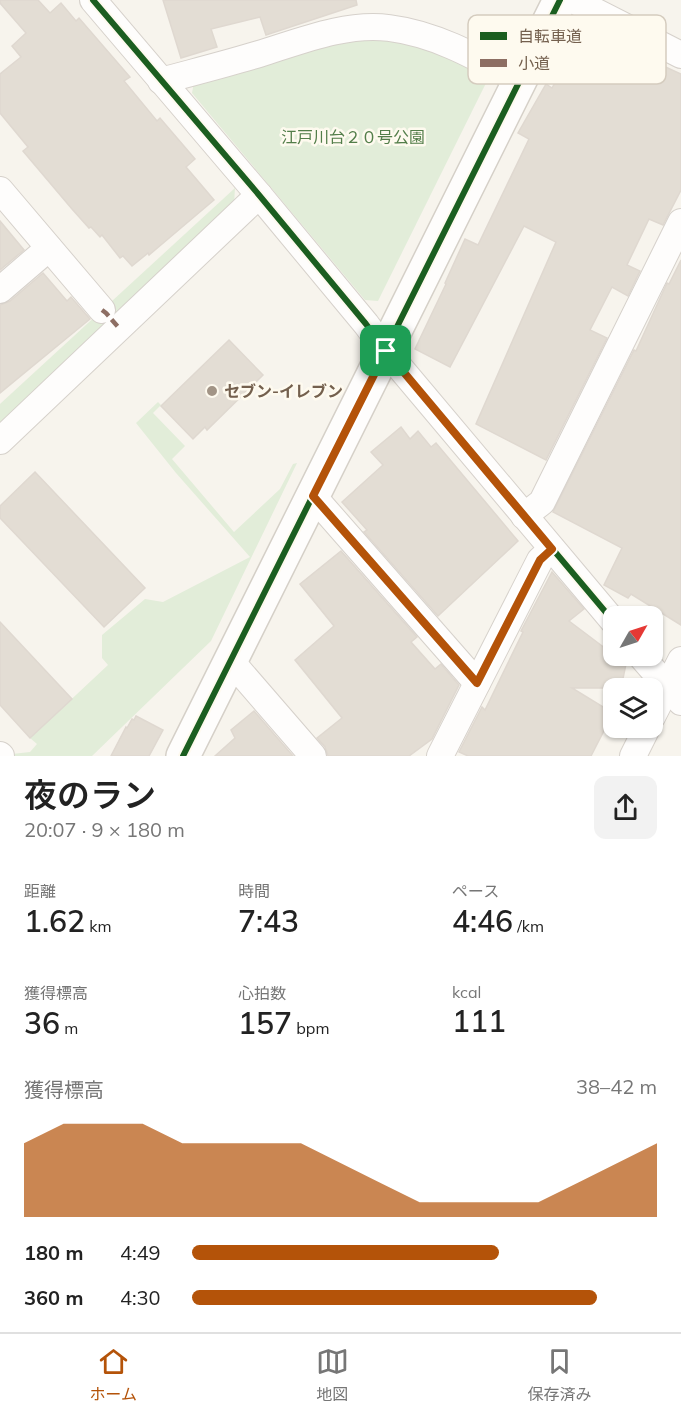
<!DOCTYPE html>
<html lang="ja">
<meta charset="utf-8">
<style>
:root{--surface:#fff;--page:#f2f2f2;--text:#222;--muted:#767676;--line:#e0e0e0;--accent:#b45309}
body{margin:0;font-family:Mulish,"Noto Sans JP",sans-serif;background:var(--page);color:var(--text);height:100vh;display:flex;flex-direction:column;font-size:22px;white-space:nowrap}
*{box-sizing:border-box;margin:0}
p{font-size:20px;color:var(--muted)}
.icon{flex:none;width:33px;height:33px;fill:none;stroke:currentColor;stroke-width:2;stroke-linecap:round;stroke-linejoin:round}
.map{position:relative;height:756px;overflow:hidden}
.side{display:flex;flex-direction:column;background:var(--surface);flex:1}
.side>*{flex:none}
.needle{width:39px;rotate:51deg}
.tools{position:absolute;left:603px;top:606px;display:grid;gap:12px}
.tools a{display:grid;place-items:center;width:60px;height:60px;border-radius:12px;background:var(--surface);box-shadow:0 2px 4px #0004;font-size:30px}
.pin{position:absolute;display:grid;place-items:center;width:51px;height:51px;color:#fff;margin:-26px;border-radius:12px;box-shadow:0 3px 9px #0006}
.round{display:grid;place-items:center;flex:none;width:63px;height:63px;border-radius:12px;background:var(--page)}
.headline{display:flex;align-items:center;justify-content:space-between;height:102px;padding:0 24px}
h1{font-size:33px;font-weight:600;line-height:45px}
.stats{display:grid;grid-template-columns:repeat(3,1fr);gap:9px;height:102px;padding:6px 24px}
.stats div{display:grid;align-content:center}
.stats b{font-size:30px;font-weight:600}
.stats small{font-size:16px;font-weight:400}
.stats p{font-size:16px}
.chart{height:168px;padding:12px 24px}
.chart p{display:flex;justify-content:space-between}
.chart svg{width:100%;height:108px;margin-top:6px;fill:var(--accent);opacity:.7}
ul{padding:0 24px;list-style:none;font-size:20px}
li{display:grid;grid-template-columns:96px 72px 1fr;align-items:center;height:45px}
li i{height:15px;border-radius:8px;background:var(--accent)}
.dock{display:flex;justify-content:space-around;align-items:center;height:84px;border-top:2px solid var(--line);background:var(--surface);font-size:16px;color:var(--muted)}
.dock a{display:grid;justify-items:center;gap:3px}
.dock .current{color:var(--accent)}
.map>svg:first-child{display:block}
</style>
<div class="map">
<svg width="681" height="756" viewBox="0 0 681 756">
<rect width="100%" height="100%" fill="#f7f4ed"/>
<g fill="#e2edd9">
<path d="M392 39C427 48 457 61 489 77L378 301 365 300 192 93 194 82 343 42Z"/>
<polygon points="235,188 234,205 0,426 0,404"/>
<polygon points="158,402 161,405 153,413 185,446 172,459 234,532 280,489 293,464 297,463 211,641 92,756 13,756 12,754 30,752 37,744 30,738 108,665 102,658 102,635 145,599 163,602 250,557 176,473 136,423"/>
</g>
<g fill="#e3ddd4" stroke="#dfd8d0" stroke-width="1.5">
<polygon points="0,0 38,0 50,13 61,3 76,21 79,18 130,77 124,81 157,121 160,118 195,159 186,167 214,200 149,255 148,253 132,266 123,256 120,258 102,235 100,237 91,227 89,228 72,209 23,151 28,147 0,113 0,74 21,57 12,46 26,33 0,3"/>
<polygon points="163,0 356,0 357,5 266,35 260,17 211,29 217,47 181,58"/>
<polygon points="587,31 681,74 681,190 663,225 649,219 627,265 640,271 628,296 612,287 590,330 607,338 546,460 476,424 556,242 524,226 450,367 415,349 446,284 445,283 465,239 478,245 529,139 518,133 546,84 552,88"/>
<polygon points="0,221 24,250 0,270"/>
<polygon points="681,260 681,625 631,594 628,598 604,585 622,548 553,512 634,350 636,351 667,283 669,284"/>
<polygon points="43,273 67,301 71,297 90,319 0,393 0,305 10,301"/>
<polygon points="229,340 263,375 207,430 205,427 193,439 161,406"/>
<polygon points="401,427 410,439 418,431 431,447 436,443 518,541 438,616 364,532 367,530 342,502 383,465 371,452"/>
<polygon points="35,472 145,588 104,627 0,518 0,506"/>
<polygon points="341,551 417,637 411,642 435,669 441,664 459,685 432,739 409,756 328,756 325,747 317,738 342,718 295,660 334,626 300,584"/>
<polygon points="552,572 584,609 569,621 626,664 621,688 572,688 613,713 591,756 468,756 459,752 482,707 485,710 523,632 521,631"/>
<polygon points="0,622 72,699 30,738 0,705"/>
<polygon points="254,711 293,756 215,756 235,738 231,730"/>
<polygon points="136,716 163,730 149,756 111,756 126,727 127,728 132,719 134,720"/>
</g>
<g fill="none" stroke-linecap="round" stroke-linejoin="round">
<defs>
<g id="street">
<polyline points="93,0 259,195 366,324 386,351 614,622"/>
<polyline points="573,0 681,55"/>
<path d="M161 81C194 72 226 64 259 54 298 42 347 22 389 28 437 34 478 58 520 81"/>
<polyline points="0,190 102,310"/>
<polyline points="0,290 49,248"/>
<polyline points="0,441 259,195"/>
<polyline points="313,496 477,683"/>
<polyline points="524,516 542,502 681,222"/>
<polyline points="641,656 681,702"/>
<polyline points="230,660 313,756"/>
<polyline points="652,717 681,660"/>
<polyline points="0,755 1,756"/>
<polyline points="440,756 540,560 552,549"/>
<polyline points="633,756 647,728"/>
</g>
<polyline id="secondary" points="183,756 560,0"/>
</defs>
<use href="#street" stroke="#d6d1cb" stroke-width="28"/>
<use href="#secondary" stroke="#d5d0c8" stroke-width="36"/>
<use href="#street" stroke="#fefdfc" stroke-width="26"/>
<use href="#secondary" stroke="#fefdfc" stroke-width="33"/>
<polyline stroke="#8d6e63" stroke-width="4.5" stroke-dasharray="9 4.5" stroke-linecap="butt" points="102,310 106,313 119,328"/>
<defs>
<g id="cycleway">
<polyline points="93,0 259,195 366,324 386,351 614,622"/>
<polyline points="183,756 560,0"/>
</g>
</defs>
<use href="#cycleway" stroke="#fefaef" stroke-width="10"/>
<use href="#cycleway" stroke="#1b5e20" stroke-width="6"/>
</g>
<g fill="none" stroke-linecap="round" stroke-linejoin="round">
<defs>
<polygon id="route" points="386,351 552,549 540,560 477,683 313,496"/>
</defs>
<use href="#route" stroke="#fff" stroke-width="12"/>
<use href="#route" stroke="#b45309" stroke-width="8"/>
</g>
<circle fill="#a29486" stroke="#fefaef" stroke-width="2" cx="212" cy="391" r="6"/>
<g text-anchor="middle" stroke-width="5" stroke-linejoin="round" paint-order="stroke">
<g font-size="16" fill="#537e4a" stroke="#fefaef">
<text x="353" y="143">江戸川台２０号公園</text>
</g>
<g font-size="16" font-weight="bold" fill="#74604e" stroke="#fefaef" text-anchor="start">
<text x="224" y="397">セブン-イレブン</text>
</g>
</g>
<rect x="468" y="15" width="198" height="69" rx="9" fill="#fefaef" stroke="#d5ccbf" stroke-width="1.5"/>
<rect x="480" y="32" width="27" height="8" fill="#1b5e20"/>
<rect x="480" y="59" width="27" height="8" fill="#8d6e63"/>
<g font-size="16" fill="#74604e">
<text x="518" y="42">自転車道</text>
<text x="518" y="69">小道</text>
</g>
</svg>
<div class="tools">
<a><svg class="needle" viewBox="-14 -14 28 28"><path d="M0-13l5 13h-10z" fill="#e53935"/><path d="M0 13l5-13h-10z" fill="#767676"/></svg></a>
<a><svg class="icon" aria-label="layers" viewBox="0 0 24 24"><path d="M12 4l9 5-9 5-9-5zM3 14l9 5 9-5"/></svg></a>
</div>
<div class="pin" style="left:386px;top:351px;background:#1e9e55"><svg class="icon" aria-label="arrive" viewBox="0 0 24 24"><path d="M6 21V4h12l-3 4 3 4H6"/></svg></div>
</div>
<section class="side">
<div class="headline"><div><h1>夜のラン</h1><p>20:07 · 9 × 180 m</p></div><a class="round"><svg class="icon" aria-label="share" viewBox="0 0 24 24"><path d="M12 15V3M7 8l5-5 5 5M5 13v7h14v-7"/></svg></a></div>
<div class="stats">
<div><p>距離</p><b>1.62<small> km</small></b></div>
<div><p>時間</p><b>7:43</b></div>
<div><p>ペース</p><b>4:46<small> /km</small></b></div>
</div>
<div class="stats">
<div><p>獲得標高</p><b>36<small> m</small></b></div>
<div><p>心拍数</p><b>157<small> bpm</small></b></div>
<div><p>kcal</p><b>111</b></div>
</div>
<div class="chart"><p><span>獲得標高</span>38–42 m</p>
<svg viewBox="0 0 160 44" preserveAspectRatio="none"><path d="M0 44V14L10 6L20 6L30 6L40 14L50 14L60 14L70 14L80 22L90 30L100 38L110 38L120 38L130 38L140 30L150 22L160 14V44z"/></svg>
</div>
<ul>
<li><b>180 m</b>4:49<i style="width:66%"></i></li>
<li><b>360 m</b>4:30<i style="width:87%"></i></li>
</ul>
</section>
<nav class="dock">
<a class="current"><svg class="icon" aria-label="home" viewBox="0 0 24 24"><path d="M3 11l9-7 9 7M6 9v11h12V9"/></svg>ホーム</a>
<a><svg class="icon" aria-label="map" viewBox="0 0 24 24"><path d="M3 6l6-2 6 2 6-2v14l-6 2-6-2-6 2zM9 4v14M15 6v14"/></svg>地図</a>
<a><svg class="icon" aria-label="saved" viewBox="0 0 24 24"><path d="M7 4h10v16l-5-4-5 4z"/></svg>保存済み</a>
</nav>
